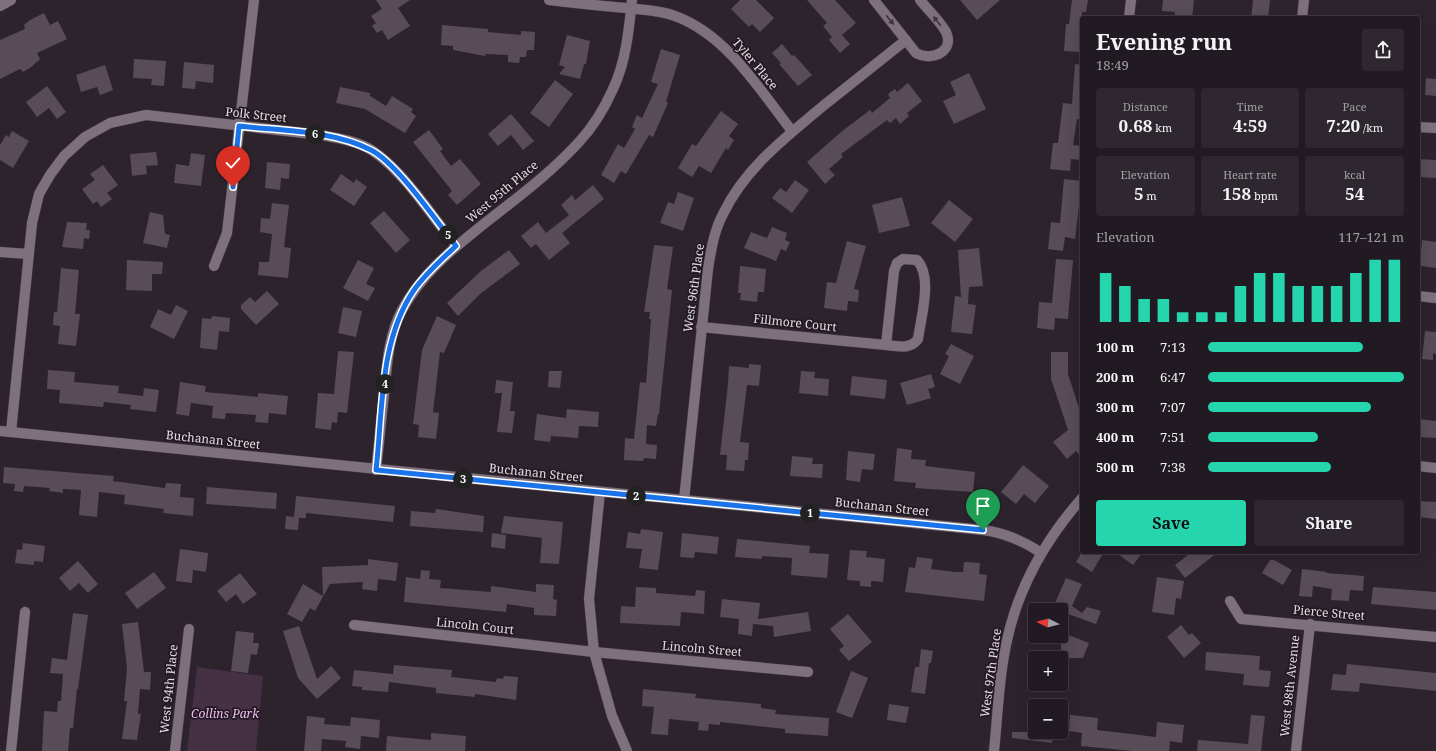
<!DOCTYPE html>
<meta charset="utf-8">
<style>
:root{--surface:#221a22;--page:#2e272f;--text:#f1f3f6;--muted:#a2a1a5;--line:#3f3840;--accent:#25d5ae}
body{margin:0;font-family:"Noto Serif",serif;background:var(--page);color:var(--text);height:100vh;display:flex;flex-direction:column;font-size:15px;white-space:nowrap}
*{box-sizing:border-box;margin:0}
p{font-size:13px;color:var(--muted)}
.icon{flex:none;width:22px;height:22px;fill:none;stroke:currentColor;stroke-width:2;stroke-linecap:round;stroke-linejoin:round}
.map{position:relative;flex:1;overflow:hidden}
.panel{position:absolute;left:1080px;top:16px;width:340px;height:538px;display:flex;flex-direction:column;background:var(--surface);border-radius:4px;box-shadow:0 4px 16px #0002,0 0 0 1px var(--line)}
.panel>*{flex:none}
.needle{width:26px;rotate:276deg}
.controls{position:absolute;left:1028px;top:603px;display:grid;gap:8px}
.controls a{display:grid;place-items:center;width:40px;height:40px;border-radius:4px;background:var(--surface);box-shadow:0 4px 16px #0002,0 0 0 1px var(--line);font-size:20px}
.pin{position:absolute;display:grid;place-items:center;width:34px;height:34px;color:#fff;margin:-41px -17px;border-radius:50% 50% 50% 0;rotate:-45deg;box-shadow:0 0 4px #0007}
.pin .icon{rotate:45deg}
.km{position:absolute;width:20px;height:20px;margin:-10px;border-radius:50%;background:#222;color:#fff;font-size:11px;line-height:20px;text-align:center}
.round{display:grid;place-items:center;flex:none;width:42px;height:42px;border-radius:4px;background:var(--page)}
.headline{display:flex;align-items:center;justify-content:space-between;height:68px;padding:0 16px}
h1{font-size:22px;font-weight:700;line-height:30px}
.metrics{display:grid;grid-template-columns:repeat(3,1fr);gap:6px;height:68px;padding:4px 16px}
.metrics div{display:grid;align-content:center;border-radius:4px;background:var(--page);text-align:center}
.metrics b{font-size:17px;font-weight:700}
.metrics small{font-size:11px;font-weight:400}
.metrics p{font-size:11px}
.chart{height:112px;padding:8px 16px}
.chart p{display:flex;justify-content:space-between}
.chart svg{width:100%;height:72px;margin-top:4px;stroke:var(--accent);stroke-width:6}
.primary-button{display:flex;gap:8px;margin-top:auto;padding:8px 16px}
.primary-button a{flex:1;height:46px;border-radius:4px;background:var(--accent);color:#111;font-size:16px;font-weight:700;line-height:46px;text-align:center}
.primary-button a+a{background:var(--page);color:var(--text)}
ul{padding:0 16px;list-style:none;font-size:13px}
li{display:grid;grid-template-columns:64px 48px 1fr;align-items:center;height:30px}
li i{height:10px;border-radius:5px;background:var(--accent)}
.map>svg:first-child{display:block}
</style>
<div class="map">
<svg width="1436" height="751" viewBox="0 0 1436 751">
<rect width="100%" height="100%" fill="#2d232d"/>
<polygon fill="#453044" points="197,667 263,676 256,751 187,751"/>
<g fill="#584c57">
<polygon points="376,0 410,0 398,8 410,26 388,40 382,30 377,33 372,26 376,23 371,16 382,9"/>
<polygon points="740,0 756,0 774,18 760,32 752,24 749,27 731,9"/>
<polygon points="807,0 835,0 856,23 842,35 850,44 840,53 829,40 832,37 823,26 827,23"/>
<polygon points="960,0 1000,0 977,20"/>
<polygon points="1072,0 1088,0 1086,12 1082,12 1080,52 1064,51 1066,24 1069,24"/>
<polygon points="1163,0 1194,0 1192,18 1174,18 1175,12 1162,11"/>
<polygon points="1253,0 1270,0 1268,18 1251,18"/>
<polygon points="44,13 50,25 58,21 67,39 37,53 40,59 30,68 23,72 20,69 0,79 0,40 25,29 24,25 30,20"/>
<polygon points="442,25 488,29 488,32 521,35 521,31 535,32 534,50 527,50 526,57 520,57 519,63 508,62 508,55 486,54 485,56 453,50 453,46 441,45"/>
<polygon points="567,35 590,41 586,64 584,64 580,79 559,74 565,67 559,65"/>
<polygon points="782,44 792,56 794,55 812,75 798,86 779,64 781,63 772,53"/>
<polygon points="661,49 680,55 666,102 668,103 653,137 649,135 626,174 621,171 614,183 601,175 618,144 624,148 635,129 632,127 637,115 642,118 658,84 651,82"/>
<polygon points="134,59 166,61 164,86 151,85 152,79 133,78"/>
<polygon points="184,62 214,65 213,83 196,81 195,89 182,88"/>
<polygon points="1075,64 1082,65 1082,120 1077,119 1073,145 1082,146 1082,160 1071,159 1070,171 1050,169 1053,143 1058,143 1063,103 1072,104"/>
<polygon points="105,65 113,90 100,95 97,87 81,92 76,75"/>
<polygon points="969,73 986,109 954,124 943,101 956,95 950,82"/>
<polygon points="1426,78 1436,79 1436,96 1425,95"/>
<polygon points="555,80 573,94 549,127 530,113"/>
<polygon points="908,83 922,101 907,113 909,116 900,124 896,118 890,123 887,120 841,154 843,157 829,169 835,175 825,184 807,162 841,132 870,110 872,113 890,98 888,94 895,89 897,92"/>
<polygon points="47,86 66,112 57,119 49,108 37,117 26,102"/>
<polygon points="340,87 370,93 370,96 386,106 392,96 413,109 411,112 416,116 405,133 365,109 336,103"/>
<polygon points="721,111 738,124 729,136 734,140 728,150 726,148 711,173 699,166 692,177 678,168 692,144 696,146"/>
<polygon points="511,114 534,141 523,150 511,135 498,146 488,134"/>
<polygon points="429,130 443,149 440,151 451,166 460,159 481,184 457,205 448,195 452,191 413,142"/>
<polygon points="12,131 29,141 13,168 0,160 0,145 6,135 9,137"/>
<polygon points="156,152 158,165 146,166 147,174 132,176 130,154"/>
<polygon points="191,153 205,155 201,186 174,183 176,164 189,166"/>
<polygon points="1418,159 1436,160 1436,178 1418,177"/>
<polygon points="267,162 290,164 289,179 281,178 280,190 265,188"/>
<polygon points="103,165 118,185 107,193 112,199 101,207 97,201 93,204 82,189 95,180 90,174"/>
<polygon points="341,174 354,183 356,179 367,187 354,206 330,190"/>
<polygon points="1064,179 1082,181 1075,239 1065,237 1063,251 1048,249 1051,222 1060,223"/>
<polygon points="795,180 809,190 792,213 772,198 780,188 786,192"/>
<polygon points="593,185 604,199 562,233 570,243 549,260 536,244 531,248 521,236 538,222 546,233 569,215 561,205 572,195 575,200"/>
<polygon points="678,192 694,198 683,231 660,223 668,202 674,204"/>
<polygon points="902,197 910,226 879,233 872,205"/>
<polygon points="949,200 973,219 955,242 931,223"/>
<polygon points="272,203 289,205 284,247 291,248 288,278 258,275 259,262 269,262 272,234 260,232 261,218 270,219"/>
<polygon points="384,211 410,240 396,253 370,223"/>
<polygon points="150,212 163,215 165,234 170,235 167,248 143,243"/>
<polygon points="67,222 87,223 86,230 90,230 89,239 84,238 83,249 62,247"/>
<polygon points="772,227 787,233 785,240 790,242 786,251 781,249 776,261 744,248 751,232 767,238"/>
<polygon points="1422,240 1436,242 1436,268 1420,266"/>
<polygon points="847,241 866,246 854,289 859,290 858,302 848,301 847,311 824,308 827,282 836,283"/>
<polygon points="654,245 673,247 667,289 672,290 659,414 658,414 656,426 647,425 646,444 657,445 656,459 644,458 643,461 624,460 625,438 634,439 640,382 646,383 651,319 649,319 650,312 644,312"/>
<polygon points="979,248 983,286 969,287 968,304 976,305 972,334 951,332 955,296 961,297 958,250"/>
<polygon points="509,250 520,264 480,294 458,316 447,303 481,271"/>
<polygon points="1056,259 1073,260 1068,319 1055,318 1054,330 1037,328 1039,302 1052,303"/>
<polygon points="127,260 163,262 162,274 152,274 152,291 126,290"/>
<polygon points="358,260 374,268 366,284 375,288 368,301 343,288"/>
<polygon points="740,266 766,269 764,292 758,292 757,302 740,300 741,293 738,293"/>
<polygon points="61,268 79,270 75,314 80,314 76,346 58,344 60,326 53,325 54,312 57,312"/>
<polygon points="267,291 279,304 256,325 241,309 241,305 250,297 255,302"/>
<polygon points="176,305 188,311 174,339 150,327 158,309 171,315"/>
<polygon points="343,307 362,311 356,337 338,333"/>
<polygon points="212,316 230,318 229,332 219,331 217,350 200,348 202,318 211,319"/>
<polygon points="437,316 456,325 444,353 440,352 433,412 439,413 436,439 418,437 419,425 413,424 422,350"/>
<polygon points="1425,331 1436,332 1436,354 1433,353 1433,360 1422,359"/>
<polygon points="951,344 974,356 960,384 940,374 949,356 945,354"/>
<polygon points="338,351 354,352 347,413 338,412 337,423 332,422 331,430 315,428 318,393 334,394"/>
<polygon points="1051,352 1068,352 1068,374 1082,417 1082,457 1076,451 1067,459 1053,442 1068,430 1051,379"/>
<polygon points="749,364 761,365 759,386 747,385 740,442 749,443 748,460 745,460 744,471 726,470 727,455 720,455 728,384 729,366 749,368"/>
<polygon points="48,370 75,372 74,382 119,386 118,393 143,396 144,388 159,390 156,412 130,409 131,405 104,402 103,407 59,403 60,390 47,389"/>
<polygon points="549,371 562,371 560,388 548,387"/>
<polygon points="801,371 815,372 814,378 829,379 828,396 799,393"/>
<polygon points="931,374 935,387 928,389 931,398 907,405 900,383"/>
<polygon points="852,376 887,380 885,399 850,395"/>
<polygon points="496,380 513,382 510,411 515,411 512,433 497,432 502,393 495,393"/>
<polygon points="180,382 206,386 205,392 258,397 258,393 288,396 286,415 269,413 268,423 255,422 256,415 226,413 225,419 212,418 213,406 191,403 189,416 176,414"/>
<polygon points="567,409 599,412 598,427 579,426 578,438 551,436 550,442 534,440 537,414 566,418"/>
<polygon points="1418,419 1436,421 1436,438 1418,437"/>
<polygon points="897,448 912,450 911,459 926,460 925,466 975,472 973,492 915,488 916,483 894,481"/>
<polygon points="848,451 875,454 873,470 862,469 860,482 846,480"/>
<polygon points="792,456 813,458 812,464 823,464 822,478 790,476"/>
<polygon points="1023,465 1049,486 1035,503 1024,494 1016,504 1001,492"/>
<polygon points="4,467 114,476 113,481 165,488 166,483 181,484 180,497 194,498 193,516 163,513 164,509 124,504 125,495 99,492 97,517 79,515 81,490 63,489 63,493 49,491 50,488 24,486 23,492 14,491 15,484 3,483"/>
<polygon points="207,487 277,493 276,509 206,504"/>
<polygon points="296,496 395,506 393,522 306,513 306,518 299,518 298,530 285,529 286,516 294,517"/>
<polygon points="1418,501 1436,502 1436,519 1418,517"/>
<polygon points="436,509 484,516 483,532 410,526 411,511 435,513"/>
<polygon points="504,516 563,522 559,564 540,563 542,538 501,533"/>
<polygon points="641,529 663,532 658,570 639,568 642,549 626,548 628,532 640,534"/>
<polygon points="492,533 506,535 505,549 491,547"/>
<polygon points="682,533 719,537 717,554 695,552 694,558 680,557"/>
<polygon points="737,539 810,546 809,553 829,554 827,578 791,575 792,558 762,556 762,559 735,557"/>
<polygon points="23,543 45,546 43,562 34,561 34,565 15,563 17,549 22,550"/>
<polygon points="180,549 208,553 206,572 193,570 192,583 176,581"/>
<polygon points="850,550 867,551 866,557 885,559 883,582 871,581 871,587 860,586 860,581 847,580"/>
<polygon points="1082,552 1104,552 1092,572 1076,562"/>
<polygon points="1115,552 1143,552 1133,565"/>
<polygon points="1192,552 1218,552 1185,578 1175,565"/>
<polygon points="917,557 933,559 931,569 955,572 963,572 964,562 980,563 979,574 987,575 984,601 905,592 909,567 915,568"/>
<polygon points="368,559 398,563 396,581 378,579 377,591 362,589 363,582 330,584 315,611 310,608 302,622 287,614 303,584 323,596 322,567 368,565"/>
<polygon points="1270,560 1274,560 1292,570 1283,585 1262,573"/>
<polygon points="78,561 98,584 88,593 79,583 70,591 59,578"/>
<polygon points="1302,569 1327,572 1326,573 1364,576 1363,591 1350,590 1349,601 1331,600 1332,589 1313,586 1312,597 1299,596"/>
<polygon points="421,570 430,571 429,579 441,580 440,588 491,592 491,586 536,592 536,584 554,585 553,599 557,600 556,616 534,615 534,608 507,604 506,612 404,602 406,577 420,579"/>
<polygon points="154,572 166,588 137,609 125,593"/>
<polygon points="240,573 257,594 243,604 236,594 226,602 217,591"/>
<polygon points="1157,577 1184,581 1181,599 1176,598 1174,615 1152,612"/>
<polygon points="1066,578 1082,584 1072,606 1082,613 1087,607 1101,611 1096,624 1068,614 1061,630 1061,606 1055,603"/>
<polygon points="636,587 656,588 656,593 695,596 696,590 705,591 704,614 681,612 680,626 620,623 621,606 635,607"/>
<polygon points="1373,587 1436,592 1436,610 1371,604"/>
<polygon points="722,599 760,603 758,619 808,612 811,631 774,637 773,626 753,624 752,636 738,634 739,619 720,617"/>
<polygon points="73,613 88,615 78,689 77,689 73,728 70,728 68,751 42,751 44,711 57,712 58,701 61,701 63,674 50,673 52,658 67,660"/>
<polygon points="848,614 872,642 849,661 839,650 844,646 830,629"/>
<polygon points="138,622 144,672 151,672 150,690 140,689 138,714 141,714 137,740 122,739 127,701 124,701 127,668 122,624"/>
<polygon points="1181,625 1189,635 1192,633 1201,643 1184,658 1167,637"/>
<polygon points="299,626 317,679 331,666 341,678 317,699 298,678 283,631"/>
<polygon points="236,631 254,633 253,643 259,643 257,655 251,654 248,673 231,671"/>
<polygon points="1061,632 1089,643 1083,658 1061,658"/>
<polygon points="921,649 933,651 931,663 929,663 925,694 911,692 915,667 919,667"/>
<polygon points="1206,652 1260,656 1259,670 1271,671 1269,687 1243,685 1244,674 1205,670"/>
<polygon points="1347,664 1436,673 1436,691 1360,683 1359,692 1331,690 1333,674 1346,675"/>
<polygon points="394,665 452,670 451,677 496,682 497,678 503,679 504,676 518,677 516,700 475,694 475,697 436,693 436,688 389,682 388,692 362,690 362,687 352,686 354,670 393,674"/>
<polygon points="851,671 868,678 852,718 836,712"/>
<polygon points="643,689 696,694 695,698 761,704 761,708 776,710 775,714 829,718 828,736 785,733 785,729 720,722 720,725 709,724 708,731 698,730 699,722 669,719 668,735 651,734 654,707 642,706"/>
<polygon points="889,704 909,707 906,723 887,720"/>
<polygon points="1070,715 1098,718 1097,730 1156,737 1157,722 1184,725 1182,743 1170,741 1169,751 1132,751 1081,746 1082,733 1069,731"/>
<polygon points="1251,715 1265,716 1261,751 1197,751 1198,740 1248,744"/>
<polygon points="307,716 325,718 324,724 350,726 351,717 380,720 379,738 361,736 360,749 345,747 346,741 322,739 321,751 304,751"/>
<polygon points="1012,732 1054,732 1052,743 1012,738"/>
<polygon points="431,733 466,736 465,751 386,751 387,736 431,740"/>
</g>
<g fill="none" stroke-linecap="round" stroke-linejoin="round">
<defs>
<g id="minor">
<path d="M549 0C575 3 601 6 627 8 643 10 660 10 675 16 727 35 759 89 792 131"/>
<path d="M874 0 916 53C932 62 955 51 946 32 940 21 928 10 920 0"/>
<polyline points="0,6 11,0"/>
<polyline points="1129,18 1131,0"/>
<polyline points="1302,18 1304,0"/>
<polyline points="1418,127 1436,128"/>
<polyline points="0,252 28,254"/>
<polyline points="214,266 227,233 254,0"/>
<polyline points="1418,296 1436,298"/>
<path d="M701 327 886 345C898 346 910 350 918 339 921 317 933 277 917 260L903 259 897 263 894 271 886 345"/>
<path d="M0 431 983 530C1005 533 1022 540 1040 552"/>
<path d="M11 432 32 223 39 194 50 175 64 156 85 137 110 123 146 115 321 135C338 138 358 141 373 151 404 172 432 216 456 246"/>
<polyline points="1418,466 1436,468"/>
<path d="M376 470C379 445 381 420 384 395 387 366 388 336 402 310 421 275 450 251 480 227 514 200 550 174 579 142 593 127 605 107 613 89 626 62 629 29 632 0"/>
<polyline points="600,492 589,599 594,652 612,716 627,751"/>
<path d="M684 500 708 269C711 250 714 231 723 214 745 168 785 138 823 106 851 84 878 62 906 40"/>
<polyline points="1230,601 1241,619 1436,637"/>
<polyline points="354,625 594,652 808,672"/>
<polyline points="11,751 25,612"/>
<polyline points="175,751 189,629"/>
<path d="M994 751C998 713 999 673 1008 636 1020 584 1047 538 1082 498"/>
<polyline points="1296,751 1310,624"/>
</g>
</defs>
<use href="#minor" stroke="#463e46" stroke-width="11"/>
<use href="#minor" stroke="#7e717d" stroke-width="10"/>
</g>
<defs><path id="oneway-solid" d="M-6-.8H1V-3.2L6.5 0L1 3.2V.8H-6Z"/></defs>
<g fill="#3e333e">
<use href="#oneway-solid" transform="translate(890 20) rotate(51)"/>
<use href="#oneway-solid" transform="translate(937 21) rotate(-129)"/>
</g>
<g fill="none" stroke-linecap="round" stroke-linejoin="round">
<defs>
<path id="route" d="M233 187 239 126C282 131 332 130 371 150 398 164 436 221 456 246 441 260 426 273 414 290 379 341 383 411 376 470L983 530"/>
</defs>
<use href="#route" stroke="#fff" stroke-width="8"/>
<use href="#route" stroke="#1a73e8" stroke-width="5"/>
</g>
<g text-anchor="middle" stroke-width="3.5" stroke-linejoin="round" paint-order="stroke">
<g font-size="12" fill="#e2dbe1" stroke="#231923">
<text transform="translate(755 64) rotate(50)" y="4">Tyler Place</text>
<text transform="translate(256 115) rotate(6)" y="4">Polk Street</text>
<text transform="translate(502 192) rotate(-40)" y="4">West 95th Place</text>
<text transform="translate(694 288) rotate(-82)" y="4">West 96th Place</text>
<text transform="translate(795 323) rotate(6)" y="4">Fillmore Court</text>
<text transform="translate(213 440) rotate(6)" y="4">Buchanan Street</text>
<text transform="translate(536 473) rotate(6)" y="4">Buchanan Street</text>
<text transform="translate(882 507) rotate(6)" y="4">Buchanan Street</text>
<text transform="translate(1329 613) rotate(5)" y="4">Pierce Street</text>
<text transform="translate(475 626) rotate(6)" y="4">Lincoln Court</text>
<text transform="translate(702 649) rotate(5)" y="4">Lincoln Street</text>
<text transform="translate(991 673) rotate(-82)" y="4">West 97th Place</text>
<text transform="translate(1290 686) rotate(-84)" y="4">West 98th Avenue</text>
<text transform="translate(169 689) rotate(-84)" y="4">West 94th Place</text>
</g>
<g font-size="12" font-style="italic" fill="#f0bfef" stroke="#231923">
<text x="225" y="718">Collins Park</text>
</g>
</g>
</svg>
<div class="controls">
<a><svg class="needle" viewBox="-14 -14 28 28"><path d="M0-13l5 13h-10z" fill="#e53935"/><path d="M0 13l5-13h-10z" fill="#a2a1a5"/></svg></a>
<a>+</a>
<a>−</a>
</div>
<div class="pin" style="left:983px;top:530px;background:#1e9e55"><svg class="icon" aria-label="arrive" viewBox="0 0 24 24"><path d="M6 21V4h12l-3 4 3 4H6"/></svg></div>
<div class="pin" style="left:233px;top:187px;background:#d93025"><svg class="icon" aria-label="check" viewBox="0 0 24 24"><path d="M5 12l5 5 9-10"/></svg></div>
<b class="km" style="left:810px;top:513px">1</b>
<b class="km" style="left:636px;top:496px">2</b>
<b class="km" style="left:463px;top:479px">3</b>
<b class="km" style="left:385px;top:384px">4</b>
<b class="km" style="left:448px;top:235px">5</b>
<b class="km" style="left:315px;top:134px">6</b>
<section class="panel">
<div class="headline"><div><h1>Evening run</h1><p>18:49</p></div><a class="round"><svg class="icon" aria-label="share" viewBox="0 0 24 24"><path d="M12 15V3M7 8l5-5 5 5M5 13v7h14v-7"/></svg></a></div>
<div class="metrics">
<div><p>Distance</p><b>0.68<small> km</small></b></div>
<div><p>Time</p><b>4:59</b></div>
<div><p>Pace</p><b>7:20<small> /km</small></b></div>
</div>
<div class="metrics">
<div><p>Elevation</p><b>5<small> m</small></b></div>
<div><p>Heart rate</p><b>158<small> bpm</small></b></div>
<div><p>kcal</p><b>54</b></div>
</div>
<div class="chart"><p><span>Elevation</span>117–121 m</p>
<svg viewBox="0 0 160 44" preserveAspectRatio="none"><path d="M5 44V14M15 44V22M25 44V30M35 44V30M45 44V38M55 44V38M65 44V38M75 44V22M85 44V14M95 44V14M105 44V22M115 44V22M125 44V22M135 44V14M145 44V6M155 44V6"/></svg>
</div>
<ul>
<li><b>100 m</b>7:13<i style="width:79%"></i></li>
<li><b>200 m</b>6:47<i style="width:100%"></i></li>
<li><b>300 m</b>7:07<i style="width:83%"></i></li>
<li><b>400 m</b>7:51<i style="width:56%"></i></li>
<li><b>500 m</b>7:38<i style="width:63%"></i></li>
</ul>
<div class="primary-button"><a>Save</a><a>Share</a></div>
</section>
</div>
